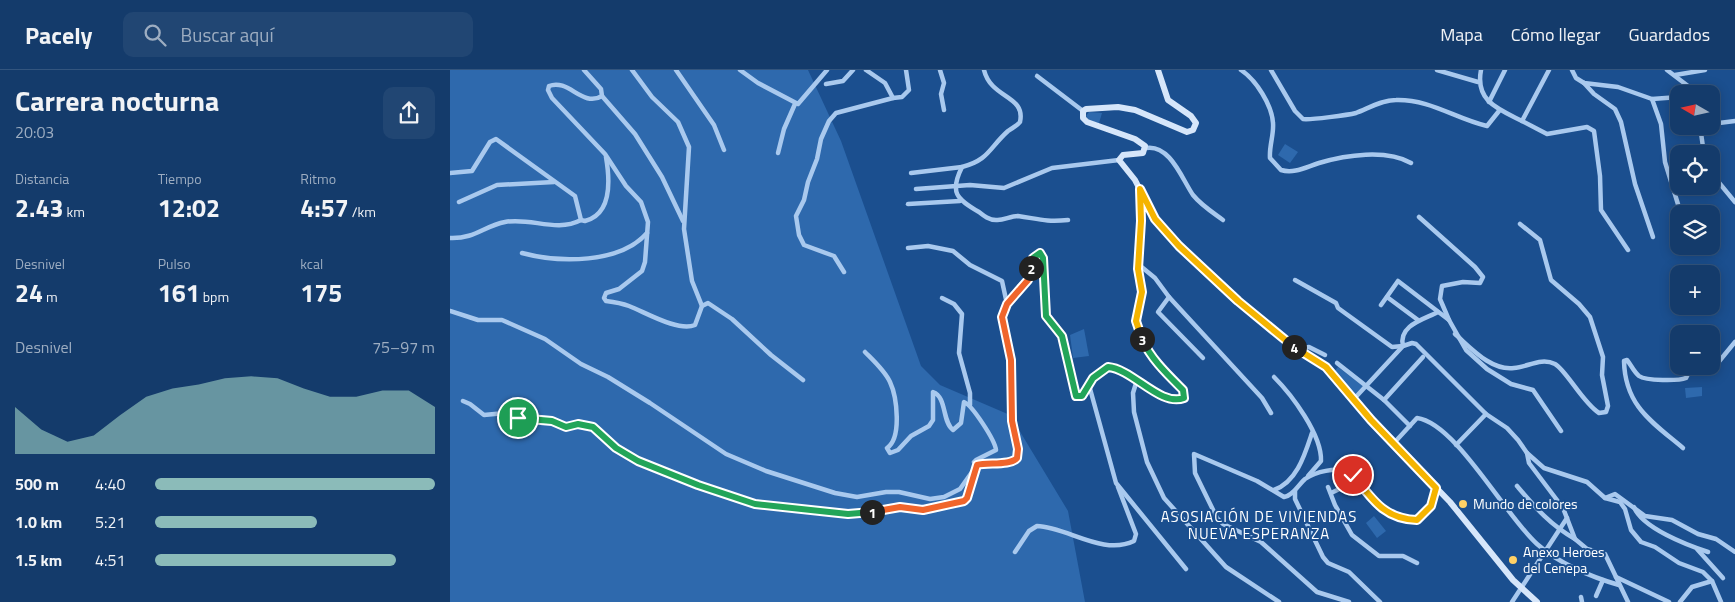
<!DOCTYPE html>
<html lang="es">
<meta charset="utf-8">
<style>
:root{--surface:#143b6b;--page:#214673;--text:#f1f3f6;--muted:#9dadc1;--line:#33557e;--accent:#8bbbb9}
body{margin:0;font-family:"Titillium Web",sans-serif;background:var(--page);color:var(--text);height:100vh;display:flex;flex-direction:column;font-size:19px;white-space:nowrap}
*{box-sizing:border-box;margin:0}
p{font-size:16px;color:var(--muted)}
.icon{flex:none;width:28px;height:28px;fill:none;stroke:currentColor;stroke-width:2;stroke-linecap:round;stroke-linejoin:round}
.map{position:relative;flex:1;overflow:hidden}
.details{display:flex;flex-direction:column;background:var(--surface);width:450px}
.details>*{flex:none}
.needle{width:32px;rotate:279deg}
.fabs{position:absolute;left:1220px;top:15px;display:grid;gap:10px}
.fabs a{display:grid;place-items:center;width:50px;height:50px;border-radius:10px;background:var(--surface);box-shadow:0 2px 12px #0003,0 0 0 1px var(--line);font-size:25px}
.pin{position:absolute;display:grid;place-items:center;width:42px;height:42px;color:#fff;margin:-21px;border:2px solid #fff;border-radius:50%;box-shadow:0 1px 5px #0007}
.km{position:absolute;width:25px;height:25px;margin:-12px;border-radius:50%;background:#222;color:#fff;font-size:14px;line-height:25px;text-align:center}
.round{display:grid;place-items:center;flex:none;width:52px;height:52px;border-radius:10px;background:var(--page)}
.head{display:flex;align-items:center;justify-content:space-between;height:85px;padding:0 15px}
h1{font-size:28px;font-weight:700;line-height:38px}
.metrics{display:grid;grid-template-columns:repeat(3,1fr);gap:8px;height:85px;padding:5px 15px}
.metrics div{display:grid;align-content:center}
.metrics b{font-size:25px;font-weight:700}
.metrics small{font-size:14px;font-weight:400}
.metrics p{font-size:14px}
.chart{height:140px;padding:10px 15px}
.chart p{display:flex;justify-content:space-between}
.chart svg{width:100%;height:90px;margin-top:5px;fill:var(--accent);opacity:.7}
ul{padding:0 15px;list-style:none;font-size:16px}
li{display:grid;grid-template-columns:80px 60px 1fr;align-items:center;height:38px}
li i{height:12px;border-radius:6px;background:var(--accent)}
header{display:flex;align-items:center;gap:30px;box-sizing:border-box;height:70px;padding:0 25px;background:var(--surface);border-bottom:1px solid var(--line)}
header strong{font-size:24px}
nav{display:flex;gap:28px;margin-inline-start:auto;font-size:18px}
.search{width:350px;height:45px;background:var(--page);display:flex;align-items:center;gap:12px;box-sizing:border-box;padding:0 18px;border-radius:10px;color:var(--muted);font-size:19px}
main{display:flex;flex:1;min-height:0}
.map>svg:first-child{display:block}
</style>
<header>
<strong>Pacely</strong>
<div class="search"><svg class="icon" aria-label="search" viewBox="0 0 24 24"><circle cx="10" cy="10" r="6"/><path d="M15 15l6 6"/></svg>Buscar aquí</div>
<nav><a>Mapa</a><a>Cómo llegar</a><a>Guardados</a></nav>
</header>
<main>
<section class="details">
<div class="head"><div><h1>Carrera nocturna</h1><p>20:03</p></div><a class="round"><svg class="icon" aria-label="share" viewBox="0 0 24 24"><path d="M12 15V3M7 8l5-5 5 5M5 13v7h14v-7"/></svg></a></div>
<div class="metrics">
<div><p>Distancia</p><b>2.43<small> km</small></b></div>
<div><p>Tiempo</p><b>12:02</b></div>
<div><p>Ritmo</p><b>4:57<small> /km</small></b></div>
</div>
<div class="metrics">
<div><p>Desnivel</p><b>24<small> m</small></b></div>
<div><p>Pulso</p><b>161<small> bpm</small></b></div>
<div><p>kcal</p><b>175</b></div>
</div>
<div class="chart"><p><span>Desnivel</span>75–97 m</p>
<svg viewBox="0 0 160 44" preserveAspectRatio="none"><path d="M0 44V21L10 32L20 38L30 35L40 25L50 16L60 12L70 10L80 7L90 6L100 7L110 12L120 16L130 16L140 13L150 13L160 21V44z"/></svg>
</div>
<ul>
<li><b>500 m</b>4:40<i style="width:100%"></i></li>
<li><b>1.0 km</b>5:21<i style="width:58%"></i></li>
<li><b>1.5 km</b>4:51<i style="width:86%"></i></li>
</ul>
</section>
<div class="map">
<svg width="1285" height="532" viewBox="0 0 1285 532">
<rect width="100%" height="100%" fill="#1b4f8f"/>
<g fill="#2e69ad">
<polygon points="0,0 358,0 391,71 471,296 490,315 560,345 618,441 635,532 0,532"/>
<polygon points="639,42 652,43 649,53 639,51 636,46"/>
<polygon points="835,74 848,82 840,93 828,85"/>
<polygon points="634,259 639,286 623,288 620,265"/>
<polygon points="888,297 913,316 903,327 884,302"/>
<polygon points="1252,317 1252,326 1236,328 1235,318"/>
<polygon points="924,446 936,461 927,468 916,453"/>
</g>
<g fill="none" stroke-linecap="round" stroke-linejoin="round">
<g stroke="#a9c9ee" stroke-width="4.5">
<path d="M134 0 151 19 152 26C132 38 119 8 99 16L98 20 102 28 155 84 176 116 191 132 198 152 195 192 192 201 169 219 156 223 154 228 156 231C164 232 171 233 179 236 195 242 228 262 245 255L252 236 258 233 282 249 321 285 353 310"/>
<polyline points="182,0 202,27 228,52 239,77 234,159 242,211 252,236"/>
<polyline points="226,0 264,55 274,80"/>
<polyline points="290,0 308,13 348,34 377,0"/>
<polyline points="416,0 435,13 443,28 452,27 459,20 456,0"/>
<polyline points="490,0 494,13 491,24 494,40"/>
<path d="M534 0C541 29 576 25 570 52 567 56 562 58 558 61 539 78 539 90 512 97 499 123 507 129 529 142 534 146 539 150 546 150 553 151 560 146 568 146 589 149 595 152 618 150"/>
<path d="M791 0C806 10 822 35 823 53 824 65 819 76 820 88L831 100C844 104 856 97 869 93 896 85 936 79 961 93"/>
<path d="M821 0 845 41 853 49C861 50 898 45 906 43 919 38 932 30 946 30 980 29 1006 49 1037 56L1049 41"/>
<polyline points="987,0 1028,12"/>
<path d="M1031 0C1025 31 1048 39 1072 51L1099 0"/>
<polyline points="1122,0 1126,8 1134,13 1168,17 1202,29 1229,27"/>
<polyline points="1217,0 1238,16 1244,24"/>
<polyline points="1225,5 1255,0"/>
<polyline points="587,6 633,41"/>
<polyline points="1134,13 1144,24 1165,39 1171,52 1185,114 1203,167"/>
<polyline points="376,14 393,11 403,0"/>
<polyline points="152,26 185,64 212,107 233,151"/>
<polyline points="1202,29 1211,54 1215,92 1231,144"/>
<polyline points="1039,32 1055,0"/>
<polyline points="1072,51 1097,64 1137,57 1144,61 1150,106 1151,140 1178,180"/>
<polyline points="1261,54 1285,51"/>
<polyline points="1250,56 1254,84"/>
<path d="M696 78C720 74 732 109 743 125 751 135 762 142 773 150"/>
<polyline points="328,83 334,59 345,34"/>
<path d="M0 103 22 101 40 72 46 69 125 126 131 150 135 151C162 144 160 110 156 87"/>
<polyline points="461,103 512,97"/>
<polyline points="1261,103 1285,132"/>
<polyline points="466,119 520,115 554,118 602,98 669,90"/>
<polyline points="9,132 47,115 104,112"/>
<polyline points="458,134 510,131"/>
<polyline points="969,147 1025,197 1033,207 1030,213 1013,212 992,216 990,229 999,250"/>
<path d="M0 168C25 169 34 156 55 152 81 147 106 163 131 150"/>
<polyline points="458,178 478,176 503,181 520,195 552,211 557,234"/>
<path d="M72 183C109 193 170 194 197 163"/>
<polyline points="688,194 705,208 719,227 812,328 821,343"/>
<polyline points="394,202 384,186 354,175 349,165 346,146 354,130 358,112 367,89 371,69 379,51 386,43 443,28"/>
<path d="M845 210 886 233 888 238 942 277 953 276C948 255 975 249 988 242"/>
<polyline points="719,227 708,242 753,288"/>
<polyline points="937,227 968,250"/>
<polyline points="492,228 504,234 512,244 509,283 520,323 520,335"/>
<polyline points="931,235 948,211 999,250 1016,280 1037,299 1061,314 1083,320 1111,361"/>
<path d="M0 241 28 250H52L95 269 131 294 158 307 200 333 276 384 316 401 385 423 407 427 436 422H449L480 429 494 427 510 419 527 395 524 392 526 390 546 380C545 370 522 335 514 332L511 353 503 360C492 352 497 327 483 322V350L479 356 461 366 448 380 440 383 437 378C452 368 447 327 440 312 435 301 424 291 415 282"/>
<path d="M1005 264C1021 278 1041 301 1064 298 1078 297 1091 287 1105 294 1116 300 1133 333 1149 343L1156 342 1158 336 1152 305 1153 287 1140 247 1129 234 1101 210 1090 170 1070 154"/>
<polyline points="847,279 859,277 875,285"/>
<polyline points="887,293 934,330 960,356"/>
<polyline points="1254,296 1257,300 1262,300 1285,272"/>
<path d="M824 307C842 325 872 365 871 391L858 406"/>
<polyline points="687,310 683,323 684,342 697,392 714,428 776,497 829,532"/>
<polyline points="639,315 666,413 736,499"/>
<polyline points="903,330 953,276 962,273 966,274 1036,344 1057,358 1068,370 1077,383 1079,393 1113,438 1125,469 1137,479 1155,484 1178,532"/>
<polyline points="934,330 973,287"/>
<polyline points="13,331 20,334 34,345 55,343 68,348 102,351 116,357 128,355 143,357 166,378 188,391 248,415 316,436 398,443 450,437 473,440 514,431 517,428 524,401"/>
<path d="M944 373 967 348C1006 353 1056 447 1087 474 1108 493 1141 507 1169 515"/>
<polyline points="1006,375 1036,344"/>
<path d="M1233 378C1202 352 1175 336 1174 291L1177 290C1181 295 1184 302 1189 306 1196 311 1229 311 1236 308L1242 296"/>
<polyline points="1077,383 1094,398 1137,412 1155,428 1170,432 1175,439 1181,460 1191,472 1205,477 1229,493 1253,502 1262,511 1271,532"/>
<path d="M527 395C538 393 561 395 567 388L568 379 562 351 561 290 553 247 557 234 578 209 583 188 587 184 590 183 593 189 596 247 612 266 626 326H631L643 308 658 297C685 300 704 334 732 329L735 326 733 319 722 310 696 279 687 257V245L692 222 687 199 691 151 690 122"/>
<path d="M1067 416C1085 437 1100 455 1125 469"/>
<polyline points="878,417 885,435 902,465 929,486 953,486 967,493"/>
<path d="M824 420C847 412 855 384 862 363"/>
<polyline points="845,421 845,429 873,487 878,493 899,502 930,532"/>
<polyline points="881,423 902,413 909,413"/>
<polyline points="1155,428 1165,424 1195,446 1222,450 1248,464 1266,469 1285,482"/>
<path d="M1184 437C1192 458 1237 475 1258 482"/>
<polyline points="1247,479 1273,508"/>
<path d="M565 482 579 461 587 456C617 457 653 486 684 471L686 464 668 417"/>
<polyline points="1166,507 1219,532"/>
<polyline points="1146,526 1153,510"/>
<polyline points="1131,527 1132,532"/>
<path d="M899 532 867 522 811 472 773 454 767 448 745 403 744 384 807 411 834 427C844 425 848 415 855 409 867 401 884 398 898 401 921 417 928 448 959 450 978 452 982 433 986 418"/>
<polyline points="1062,532 1117,448"/>
<polyline points="1230,532 1242,517 1262,511"/>
</g>
<polyline stroke="#d6e6fa" stroke-width="6" points="708,0 718,30 741,46 746,53 743,60 737,62 685,40 668,37 636,39 633,41 633,48 637,52 685,69 695,76 693,83 673,85 669,90 685,110 705,149 729,176 788,231 847,279 876,297 921,350 1000,432 1063,510 1087,532"/>
</g>
<g fill="none" stroke-linecap="round" stroke-linejoin="round">
<defs>
<polyline id="split-1" points="68,348 102,351 116,357 128,354 143,357 166,378 188,391 248,415 305,434 398,444 422,442"/>
<path id="split-2" d="M422 442 450 437 473 440 514 431 517 428 527 395C538 392 560 396 567 388L568 379 562 351 561 290 552 247 557 234 578 210 581 198"/>
<path id="split-3" d="M581 198 583 188 590 183 593 188 596 246 612 266 626 326H632L643 308 658 297C683 299 710 337 734 328L733 320C717 304 701 289 692 269"/>
<polyline id="split-4" points="692,269 686,251 692,222 688,199 691,151 690,119 705,149 729,176 788,231 844,277"/>
<path id="split-5" d="M844 277 876 297 921 350 986 418 981 436 967 450C934 449 922 429 903 405"/>
</defs>
<use href="#split-1" stroke="#fff" stroke-width="10"/>
<use href="#split-2" stroke="#fff" stroke-width="10"/>
<use href="#split-3" stroke="#fff" stroke-width="10"/>
<use href="#split-4" stroke="#fff" stroke-width="10"/>
<use href="#split-5" stroke="#fff" stroke-width="10"/>
<use href="#split-1" stroke="#22a559" stroke-width="6"/>
<use href="#split-2" stroke="#f0652b" stroke-width="6"/>
<use href="#split-3" stroke="#22a559" stroke-width="6"/>
<use href="#split-4" stroke="#f5b400" stroke-width="6"/>
<use href="#split-5" stroke="#f5b400" stroke-width="6"/>
</g>
<g fill="#ffd166" stroke="#1b4f8f" stroke-width="2">
<circle cx="1013" cy="434" r="5"/>
<circle cx="1063" cy="490" r="5"/>
</g>
<g text-anchor="middle" stroke-width="4" stroke-linejoin="round" paint-order="stroke">
<g font-size="14" fill="#fff" stroke="#1b4f8f" text-anchor="start">
<text x="1023" y="439">Mundo de colores</text>
<text x="1073" y="487">Anexo Heroes<tspan x="1073" dy="16">del Cenepa</tspan></text>
</g>
<g font-size="15" letter-spacing="1" fill="#fff" stroke="#1b4f8f">
<text x="809" y="452">ASOSIACIÓN DE VIVIENDAS<tspan x="809" dy="17">NUEVA ESPERANZA</tspan></text>
</g>
</g>
</svg>
<div class="fabs">
<a><svg class="needle" viewBox="-14 -14 28 28"><path d="M0-13l5 13h-10z" fill="#e53935"/><path d="M0 13l5-13h-10z" fill="#9dadc1"/></svg></a>
<a><svg class="icon" aria-label="locate" viewBox="0 0 24 24"><circle cx="12" cy="12" r="6"/><path d="M12 2v4M12 18v4M2 12h4M18 12h4"/></svg></a>
<a><svg class="icon" aria-label="layers" viewBox="0 0 24 24"><path d="M12 4l9 5-9 5-9-5zM3 14l9 5 9-5"/></svg></a>
<a>+</a>
<a>−</a>
</div>
<div class="pin" style="left:68px;top:348px;background:#1e9e55"><svg class="icon" aria-label="arrive" viewBox="0 0 24 24"><path d="M6 21V4h12l-3 4 3 4H6"/></svg></div>
<div class="pin" style="left:903px;top:405px;background:#d93025"><svg class="icon" aria-label="check" viewBox="0 0 24 24"><path d="M5 12l5 5 9-10"/></svg></div>
<b class="km" style="left:422px;top:442px">1</b>
<b class="km" style="left:581px;top:198px">2</b>
<b class="km" style="left:692px;top:269px">3</b>
<b class="km" style="left:844px;top:277px">4</b>
</div>
</main>
